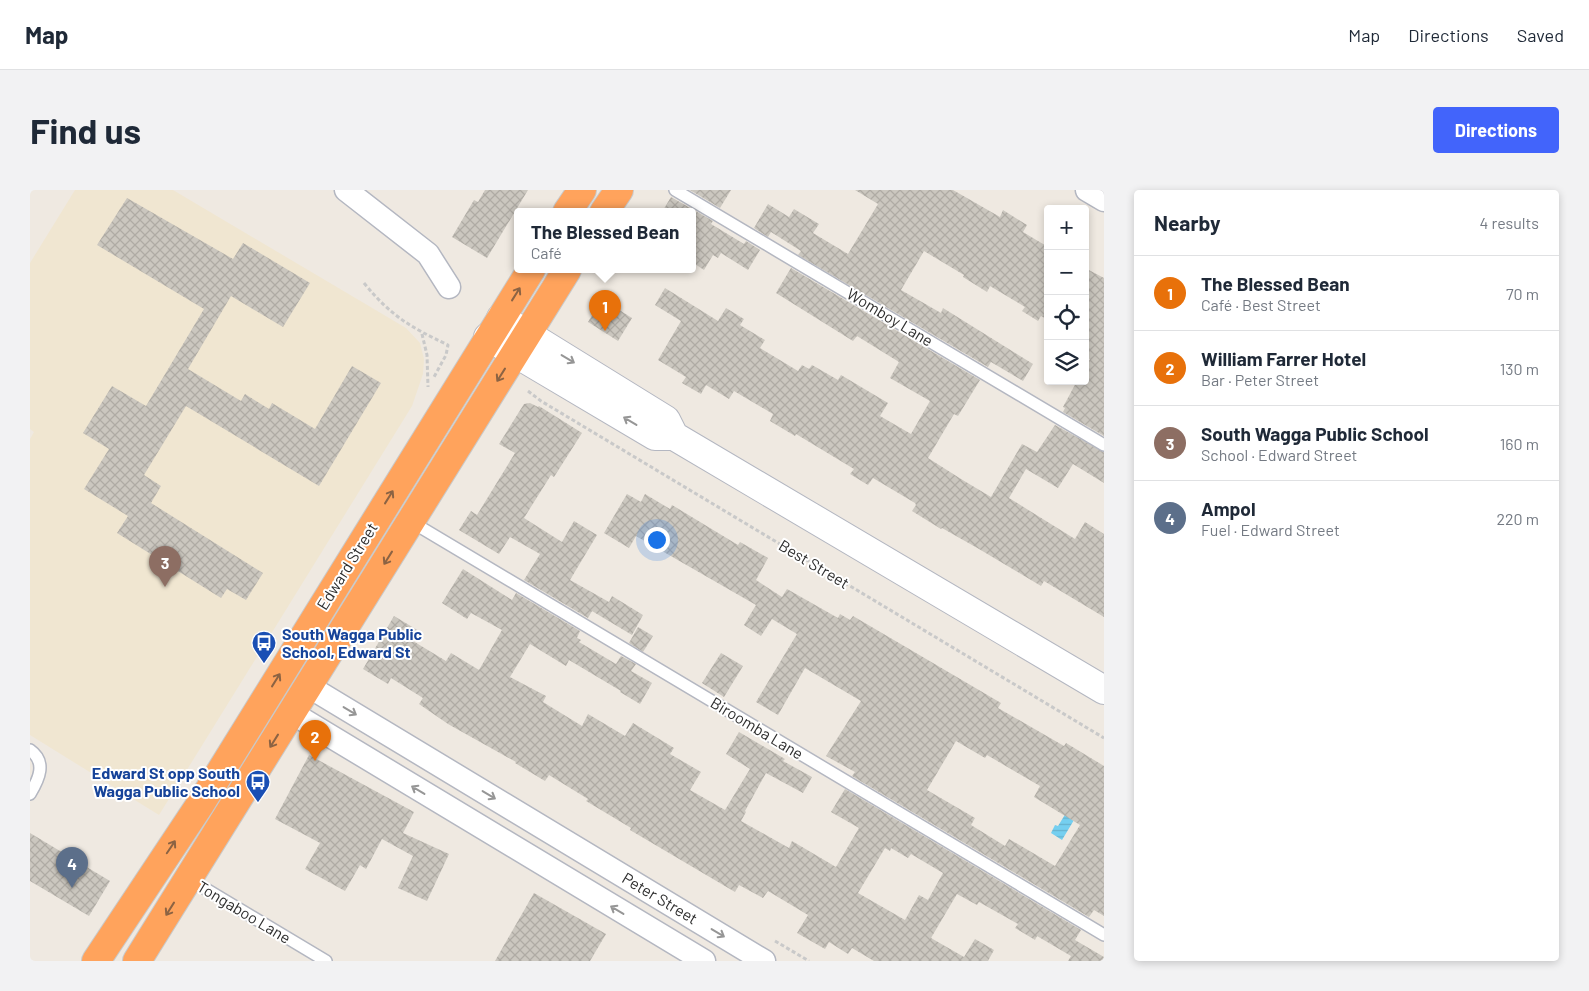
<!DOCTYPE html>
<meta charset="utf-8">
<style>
body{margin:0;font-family:Barlow,sans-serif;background:#f2f2f3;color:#1f2937}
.controls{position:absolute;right:15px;top:15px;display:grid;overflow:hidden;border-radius:5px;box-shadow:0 2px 8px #0003}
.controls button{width:45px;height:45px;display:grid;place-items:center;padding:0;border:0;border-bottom:1px solid #e0e1e3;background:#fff;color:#1f2937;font:25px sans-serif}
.you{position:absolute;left:626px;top:349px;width:18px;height:18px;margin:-12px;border:4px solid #fff;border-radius:50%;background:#1a73e8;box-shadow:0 0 0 8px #1a73e833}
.badge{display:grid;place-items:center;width:32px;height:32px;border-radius:50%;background:#4264fb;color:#fff;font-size:16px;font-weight:700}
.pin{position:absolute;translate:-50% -41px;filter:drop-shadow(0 1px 2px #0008)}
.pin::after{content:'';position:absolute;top:26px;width:18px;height:15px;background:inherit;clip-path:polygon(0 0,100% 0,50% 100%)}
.popup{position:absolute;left:484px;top:18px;width:182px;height:65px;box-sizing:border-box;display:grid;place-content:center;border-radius:5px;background:#fff;filter:drop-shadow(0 1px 4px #0005);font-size:16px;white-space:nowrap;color:#747a83}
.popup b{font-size:19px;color:#1f2937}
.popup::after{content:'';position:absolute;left:50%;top:100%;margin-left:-10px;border:10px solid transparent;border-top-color:#fff}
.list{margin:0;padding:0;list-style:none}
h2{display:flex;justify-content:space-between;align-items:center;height:65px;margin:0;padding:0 20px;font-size:21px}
h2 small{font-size:16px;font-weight:400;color:#747a83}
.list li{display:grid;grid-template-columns:32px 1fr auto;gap:15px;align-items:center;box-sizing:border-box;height:75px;padding:0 20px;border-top:1px solid #e0e1e3}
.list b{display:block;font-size:19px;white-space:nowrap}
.list p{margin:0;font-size:16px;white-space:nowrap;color:#747a83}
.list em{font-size:16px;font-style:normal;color:#747a83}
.icon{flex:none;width:28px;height:28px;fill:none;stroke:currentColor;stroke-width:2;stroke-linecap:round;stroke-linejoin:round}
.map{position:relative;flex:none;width:1074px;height:771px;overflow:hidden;border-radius:5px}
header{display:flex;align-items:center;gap:30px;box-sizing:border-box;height:70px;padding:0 25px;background:#fff;border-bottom:1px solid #e0e1e3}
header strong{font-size:24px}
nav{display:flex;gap:28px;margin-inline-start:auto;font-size:18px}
.intro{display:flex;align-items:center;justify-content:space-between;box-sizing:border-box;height:120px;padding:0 30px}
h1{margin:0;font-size:35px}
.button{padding:12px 22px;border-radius:5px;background:#4264fb;color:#fff;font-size:18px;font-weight:700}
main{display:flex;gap:30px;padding:0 30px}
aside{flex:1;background:#fff;border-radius:5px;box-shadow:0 2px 8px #0003}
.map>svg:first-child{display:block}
</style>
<header>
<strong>Map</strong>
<nav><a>Map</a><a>Directions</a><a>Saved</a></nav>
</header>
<div class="intro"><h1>Find us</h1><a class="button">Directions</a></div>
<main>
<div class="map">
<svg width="1074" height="771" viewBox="0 0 1074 771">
<defs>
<pattern id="water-rules" width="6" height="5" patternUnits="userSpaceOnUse" patternTransform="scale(1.25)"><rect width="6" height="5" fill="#75cff0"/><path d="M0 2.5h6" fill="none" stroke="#66b2ce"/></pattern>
<pattern id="building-cross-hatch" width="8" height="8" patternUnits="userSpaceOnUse" patternTransform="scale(1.25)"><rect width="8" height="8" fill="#cbc7bf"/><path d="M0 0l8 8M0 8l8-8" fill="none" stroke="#afaba4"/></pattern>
</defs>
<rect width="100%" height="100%" fill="#efe9e1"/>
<polygon fill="#f0e6d1" points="45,0 143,0 376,138 390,153 394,169 393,184 382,216 129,625 0,545 0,249 4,242 0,239 0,73"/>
<polygon fill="url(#water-rules)" points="1047,605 1056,610 1032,650 1021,643 1025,635 1028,636"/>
<g fill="url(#building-cross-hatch)" fill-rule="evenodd">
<polygon points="455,0 498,0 457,68 422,47 444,10 448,12"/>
<polygon points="660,0 701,0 690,18"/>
<polygon points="825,0 923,0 970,27 973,20 997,35 993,42 1018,57 1018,130 1011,126 1008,131 992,121 995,117 960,96 957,102 933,87 934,85 894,61 871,100 911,123 913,118 1003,174 993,191 961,172 958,177 768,65 771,61 741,42 738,47 724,38 738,14 759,27 764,19 789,34 783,43 818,64 848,14"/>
<polygon points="641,7 683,31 681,34 714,54 716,51 730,60 718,80 691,63 688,68 683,65 674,80 662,72 662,22 632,22"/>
<polygon points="97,8 203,69 213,53 280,93 253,137 201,106 158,179 211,211 215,204 239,219 242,213 285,239 322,176 351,193 289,296 156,216 114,285 131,296 121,313 233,383 216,410 197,399 191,408 87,343 98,326 54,299 79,259 53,243 82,196 116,216 174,119 67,55"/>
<polygon points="761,78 950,190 928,226 924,224 898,268 931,289 961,307 992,254 1007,262 1025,235 1074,262 1074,293 1043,274 1028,298 996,279 979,308 1045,349 1055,332 1074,344 1074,427 1014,391 1011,396 949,359 912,338 911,339 882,321 886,315 885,313 843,288 838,295 820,284 824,279 766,244 765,246 740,231 743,224 704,201 699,209 676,195 671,204 652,193 656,187 628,170 651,131 625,115 635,98 688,131 696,118 714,129 710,135 735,150 730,158 768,181 772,175 779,179 782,175 808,190 811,185 858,213 850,226 881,244 900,211 860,188 869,172 827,146 823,151 746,103"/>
<polygon points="1055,78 1074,88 1074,246 1033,222 1035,218 1033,217 1047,191 1055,191 1055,178 1060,169 1055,166"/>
<polygon points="572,109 602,128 588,151 558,132"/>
<polygon points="500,213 508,217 509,216 552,243 524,287 521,285 494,328 532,352 544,331 567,345 540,390 579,412 582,406 613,425 602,445 562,421 558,428 494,390 510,364 480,347 469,364 429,340 441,321 447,325 485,263 469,254 494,214"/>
<path d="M597,304L611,312L615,304L640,319L642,315L708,355L710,352L738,368L726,390L752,407L757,399L808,428L810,424L820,430L823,426L971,513L968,518L1034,556L1036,553L1074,576V726L1064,720L1059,727L822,586L825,582L796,566L831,511L775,478L748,525L726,512L767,444L742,429L731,446L714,435L726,415L606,346L599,358L574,343ZM926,551L955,568L957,565L1010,596L1004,607L1050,635L1025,676L979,649L975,656L941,635L945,628L897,600Z"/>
<path d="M433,379L482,410L486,403L550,441L547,448L551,450L549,452L586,474L591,466L606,474L601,481L622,493L610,514L590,502L591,501L539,470L536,476L500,454L480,487L516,506L513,512L552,536L558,524L595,546L603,533L644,558L640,564L671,582L660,600L695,620L720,579L696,564L709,542L755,569L753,571L782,587L773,603L736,583L715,621L716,622L711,631L759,658L762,651L806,677L829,638L801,622L815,599L1051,740L1045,750L1074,767V771H1038L1041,766L1007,746L1005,750L985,738L988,734L949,712L947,715L927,704L901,748L934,767L945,749L964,760L958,771H844L822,758L818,764L799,752L795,759L767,743L778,725L738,701L733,708L709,695L705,702L600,640L601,638L556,611L558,609L519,585L515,591L485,573L486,572L418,534L389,514L393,508L361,488L358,494L333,479L364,426L389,441L383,451L416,471L421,463L449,480L472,440L441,423L437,429L412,413ZM855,658L860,661L861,658L878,668L881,664L913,683L898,710L889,705L875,730L828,703Z"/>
<polygon points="608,437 623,446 613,462 599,453"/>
<polygon points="691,463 713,476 694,507 672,493"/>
<polygon points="279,565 384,622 373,643 419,664 397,711 368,698 383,666 352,649 336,679 330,675 315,701 275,679 290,653 245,629"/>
<polygon points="0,643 80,691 59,726 0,691"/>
<polygon points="504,703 576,744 560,771 465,771"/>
</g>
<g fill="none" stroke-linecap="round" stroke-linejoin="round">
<defs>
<g id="lane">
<polyline points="645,0 1074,255"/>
<polyline points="380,331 1074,745"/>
<path d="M0,560C17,572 9,589 0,604"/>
<polyline points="159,689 296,771"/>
</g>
<g id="street">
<polyline points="316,0 398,64 419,97"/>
<polyline points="1057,0 1074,10"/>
<polyline points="278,496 734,771"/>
<polyline points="262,523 674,771"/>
</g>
<g id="secondary">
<polyline points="471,128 636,230 644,246 1074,500"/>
<polyline points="458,147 625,246 644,246"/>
</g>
<g id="highway">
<polyline points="537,22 552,0"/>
<polyline points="574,22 589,0"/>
<polyline points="66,771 171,613 501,80"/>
<polyline points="107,771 537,80"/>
</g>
</defs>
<use href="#lane" stroke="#b4b7c1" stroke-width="14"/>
<use href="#street" stroke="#b4b7c1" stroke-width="25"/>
<use href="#secondary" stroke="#b4b7c1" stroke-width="30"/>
<use href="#highway" stroke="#c9c9c9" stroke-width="30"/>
<g stroke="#c9c9c9" stroke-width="3" stroke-dasharray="4 2.5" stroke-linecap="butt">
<path d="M334,93C361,126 380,137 418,155L416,165L404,187"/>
<polyline points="392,144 397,165 398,197"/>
<polyline points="498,201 511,211 1074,548"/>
<polyline points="745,751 779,771"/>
</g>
<use href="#lane" stroke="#fff" stroke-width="11"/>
<use href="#street" stroke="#fff" stroke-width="22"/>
<use href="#secondary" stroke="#fff" stroke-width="28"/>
<use href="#highway" stroke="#ffa35c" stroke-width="28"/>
</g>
<defs><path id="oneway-shaft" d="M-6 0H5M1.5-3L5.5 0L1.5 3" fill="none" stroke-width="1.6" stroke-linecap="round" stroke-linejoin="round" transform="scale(1.25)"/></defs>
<g stroke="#8c6343">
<use href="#oneway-shaft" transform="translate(486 104) rotate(-58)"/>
<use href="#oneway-shaft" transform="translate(471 185) rotate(122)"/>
<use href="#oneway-shaft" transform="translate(359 307) rotate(-58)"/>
<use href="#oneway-shaft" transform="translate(358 368) rotate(122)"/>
<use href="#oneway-shaft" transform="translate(246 490) rotate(-58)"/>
<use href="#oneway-shaft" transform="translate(244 551) rotate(122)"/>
<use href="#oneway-shaft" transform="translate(141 657) rotate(-56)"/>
<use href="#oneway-shaft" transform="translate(140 719) rotate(122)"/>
</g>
<g stroke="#969696">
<use href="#oneway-shaft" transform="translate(538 169) rotate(31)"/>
<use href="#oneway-shaft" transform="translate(600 231) rotate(-149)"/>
<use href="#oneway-shaft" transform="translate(320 521) rotate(31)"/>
<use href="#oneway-shaft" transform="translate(388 600) rotate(-149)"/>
<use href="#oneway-shaft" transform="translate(459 605) rotate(31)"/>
<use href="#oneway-shaft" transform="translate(587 720) rotate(-149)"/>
<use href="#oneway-shaft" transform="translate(688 743) rotate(31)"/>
</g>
<defs>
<symbol id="bus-pin" viewBox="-11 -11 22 30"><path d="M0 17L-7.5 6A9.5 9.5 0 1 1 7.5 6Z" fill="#1a4fb4" stroke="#fff"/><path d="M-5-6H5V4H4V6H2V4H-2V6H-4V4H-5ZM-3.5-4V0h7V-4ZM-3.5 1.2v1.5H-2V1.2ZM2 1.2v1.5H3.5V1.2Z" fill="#fff"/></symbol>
</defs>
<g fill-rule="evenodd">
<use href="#bus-pin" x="220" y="439" width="28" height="38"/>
<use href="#bus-pin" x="214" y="578" width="28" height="38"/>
</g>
<g text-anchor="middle" stroke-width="4" stroke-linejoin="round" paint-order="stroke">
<g font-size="16" fill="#2e2e2e" stroke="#fff">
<text transform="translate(860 127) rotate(31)" y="6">Womboy Lane</text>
<text transform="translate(784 374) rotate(31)" y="6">Best Street</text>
<text transform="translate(317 376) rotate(-58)" y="6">Edward Street</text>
<text transform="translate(727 538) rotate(31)" y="6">Biroomba Lane</text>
<text transform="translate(630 708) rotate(31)" y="6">Peter Street</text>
<text transform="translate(214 722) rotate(31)" y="6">Tongaboo Lane</text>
</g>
<g font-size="16" font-weight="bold" fill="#164399" stroke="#fff" text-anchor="start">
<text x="252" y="450">South Wagga Public<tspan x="252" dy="18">School, Edward St</tspan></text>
<text x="210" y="589" text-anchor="end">Edward St opp South<tspan x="210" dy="18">Wagga Public School</tspan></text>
</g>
</g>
</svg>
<div class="controls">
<button>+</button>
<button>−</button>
<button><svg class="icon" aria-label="locate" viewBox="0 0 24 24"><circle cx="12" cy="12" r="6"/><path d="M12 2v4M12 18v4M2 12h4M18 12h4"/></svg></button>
<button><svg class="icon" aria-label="layers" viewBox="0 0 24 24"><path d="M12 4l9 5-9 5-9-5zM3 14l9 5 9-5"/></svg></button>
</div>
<div class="you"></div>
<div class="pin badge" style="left:575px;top:141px;background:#e8710a">1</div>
<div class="popup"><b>The Blessed Bean</b>Café</div>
<div class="pin badge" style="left:285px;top:571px;background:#e8710a">2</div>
<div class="pin badge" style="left:135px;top:397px;background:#8d6e63">3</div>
<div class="pin badge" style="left:42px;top:698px;background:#5c6f8a">4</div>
</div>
<aside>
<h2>Nearby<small>4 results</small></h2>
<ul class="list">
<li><span class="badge" style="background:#e8710a">1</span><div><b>The Blessed Bean</b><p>Café · Best Street</p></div><em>70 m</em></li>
<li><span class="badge" style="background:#e8710a">2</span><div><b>William Farrer Hotel</b><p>Bar · Peter Street</p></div><em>130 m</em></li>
<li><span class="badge" style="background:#8d6e63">3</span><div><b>South Wagga Public School</b><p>School · Edward Street</p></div><em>160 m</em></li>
<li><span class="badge" style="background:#5c6f8a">4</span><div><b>Ampol</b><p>Fuel · Edward Street</p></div><em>220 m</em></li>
</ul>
</aside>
</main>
